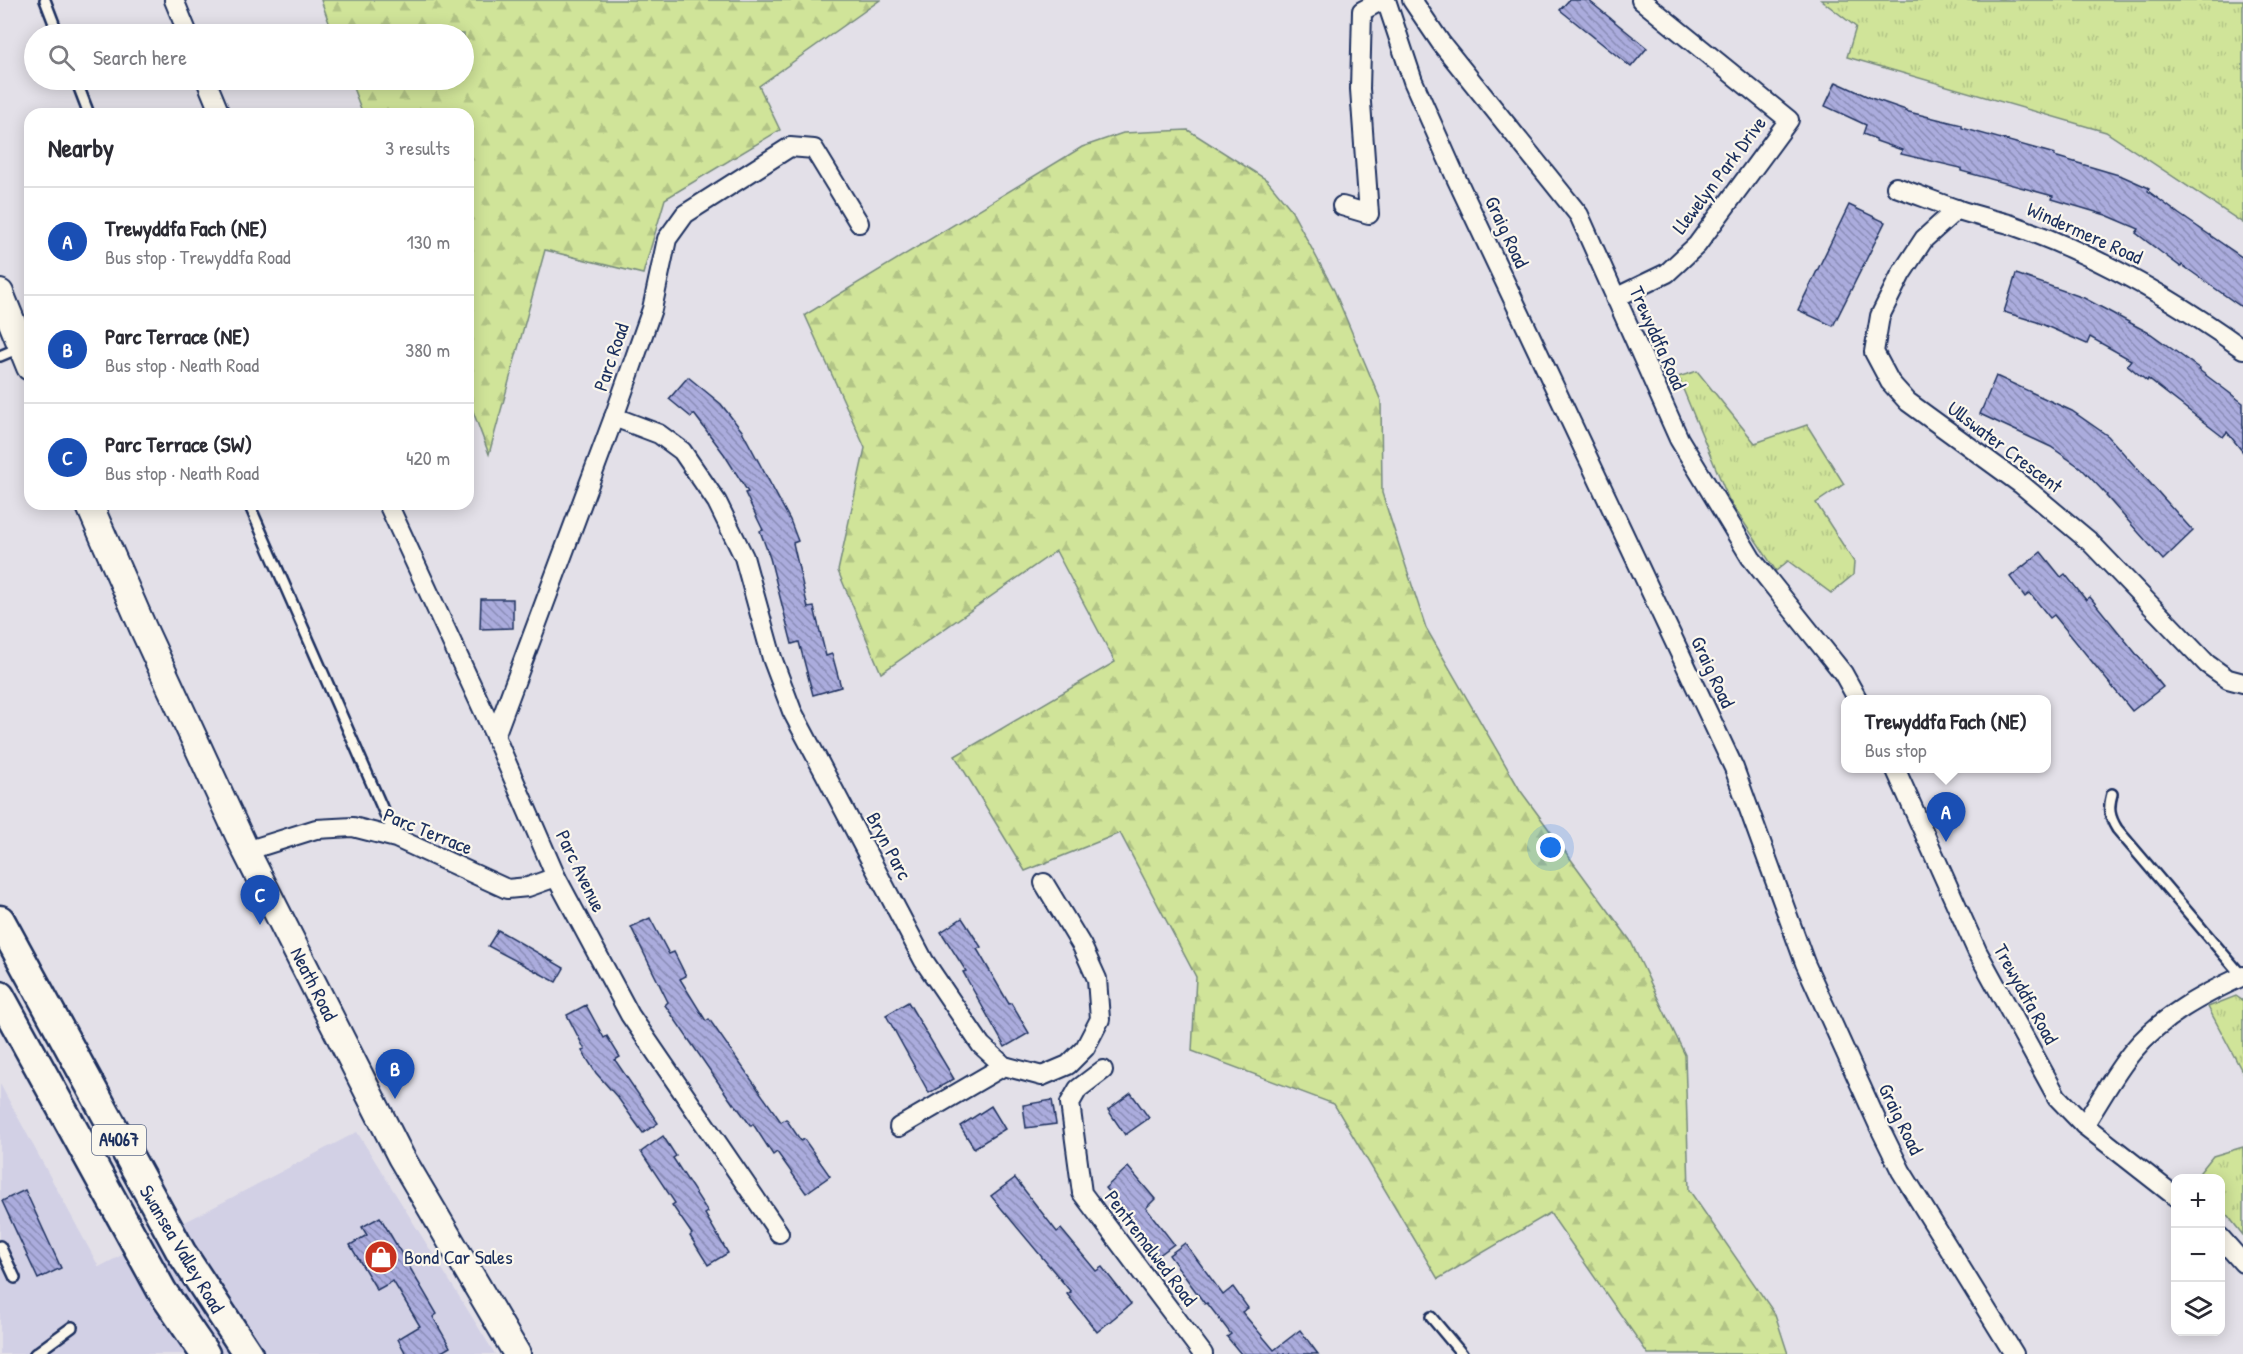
<!DOCTYPE html>
<meta charset="utf-8">
<style>
body{margin:0;font-family:"Patrick Hand",sans-serif;background:#f2f2f3;color:#2b2b33}
.controls{position:absolute;right:18px;bottom:18px;display:grid;overflow:hidden;border-radius:12px;box-shadow:0 3px 15px #0003}
.controls button{width:54px;height:54px;display:grid;place-items:center;padding:0;border:0;border-bottom:2px solid #e1e1e2;background:#fff;color:#2b2b33;font:30px sans-serif}
.you{position:absolute;left:1551px;top:848px;width:21px;height:21px;margin:-15px;border:4px solid #fff;border-radius:50%;background:#1a73e8;box-shadow:0 0 0 9px #1a73e833}
.badge{display:grid;place-items:center;width:39px;height:39px;border-radius:50%;background:#d93025;color:#fff;font-size:20px;font-weight:700}
.pin{position:absolute;translate:-50% -50px;filter:drop-shadow(0 2px 3px #0008)}
.pin::after{content:'';position:absolute;top:32px;width:21px;height:18px;background:inherit;clip-path:polygon(0 0,100% 0,50% 100%)}
.popup{position:absolute;left:1841px;top:695px;width:210px;height:78px;box-sizing:border-box;display:grid;place-content:center;border-radius:12px;background:#fff;filter:drop-shadow(0 2px 4px #0005);font-size:20px;white-space:nowrap;color:#7c7c81}
.popup b{font-size:22px;color:#2b2b33}
.popup::after{content:'';position:absolute;left:50%;top:100%;margin-left:-12px;border:12px solid transparent;border-top-color:#fff}
.list{margin:0;padding:0;list-style:none}
h2{display:flex;justify-content:space-between;align-items:center;height:78px;margin:0;padding:0 24px;font-size:26px}
h2 small{font-size:20px;font-weight:400;color:#7c7c81}
.list li{display:grid;grid-template-columns:39px 1fr auto;gap:18px;align-items:center;box-sizing:border-box;height:108px;padding:0 24px;border-top:2px solid #e1e1e2}
.list b{display:block;font-size:22px;white-space:nowrap}
.list p{margin:0;font-size:20px;white-space:nowrap;color:#7c7c81}
.list em{font-size:20px;font-style:normal;color:#7c7c81}
.icon{flex:none;width:33px;height:33px;fill:none;stroke:currentColor;stroke-width:2;stroke-linecap:round;stroke-linejoin:round}
.map{position:relative;flex:none;width:2243px;height:1354px;overflow:hidden}
.search{position:absolute;background:#fff;box-shadow:0 3px 15px #0003;left:24px;top:24px;width:450px;height:66px;display:flex;align-items:center;gap:15px;box-sizing:border-box;padding:0 21px;border-radius:33px;color:#7c7c81;font-size:22px}
.panel{position:absolute;background:#fff;box-shadow:0 3px 15px #0003;left:24px;top:108px;width:450px;height:402px;border-radius:18px}
.map>svg:first-child{display:block}
</style>
<div class="map">
<svg width="2243" height="1354" viewBox="0 0 2243 1354">
<defs>
<pattern id="grass-tufts" width="24" height="20" patternUnits="userSpaceOnUse" patternTransform="scale(1.5)"><rect width="24" height="20" fill="#d0e499"/><path d="M3 7l-1-3M5 7V3M7 7l1-3M15 17l-1-3M17 17v-4M19 17l1-3" fill="none" stroke="#b2c486"/></pattern>
<pattern id="forest-firs" width="22" height="20" patternUnits="userSpaceOnUse" patternTransform="scale(1.5)"><rect width="22" height="20" fill="#d0e499"/><path d="M5 1l3.5 6h-7zM16 11l3.5 6h-7z" fill="#b2c486"/></pattern>
<pattern id="building-back-hatch" width="6" height="6" patternUnits="userSpaceOnUse" patternTransform="scale(1.5)"><rect width="6" height="6" fill="#abacdd"/><path d="M-1 5l2 2M0 0l6 6M5-1l2 2" fill="none" stroke="#8a8cb6"/></pattern>
</defs>
<rect width="100%" height="100%" fill="#e3e0e8"/>
<filter id="ink" filterUnits="userSpaceOnUse"><feTurbulence type="fractalNoise" baseFrequency=".0167" numOctaves="2"/><feDisplacementMap in="SourceGraphic" scale="12" xChannelSelector="R" yChannelSelector="G"/><feConvolveMatrix kernelMatrix="1 2 1 2 8 2 1 2 1" color-interpolation-filters="sRGB"/></filter>
<g filter="url(#ink)">
<polygon fill="#d2d0e5" points="0,1084 99,1267 357,1132 495,1354 0,1354"/>
<g fill="url(#grass-tufts)" stroke="#768a7c" stroke-width="1.5">
<polygon points="1821,0 2243,0 2243,223 2106,132 1847,57 1856,27"/>
<polygon points="1697,371 1755,443 1807,425 1844,484 1816,503 1854,562 1853,575 1831,593 1788,561 1776,571 1729,500 1678,377"/>
<polygon points="2236,996 2243,1001 2243,1073 2208,1007"/>
<polygon points="2243,1147 2243,1235 2221,1207 2220,1178 2196,1177 2213,1156"/>
</g>
<g fill="url(#forest-firs)" stroke="#768a7c" stroke-width="1.5">
<polygon points="321,0 880,0 759,86 780,130 665,199 643,274 545,250 489,454 468,398 468,114 363,114 350,80 464,80 464,34 333,34"/>
<polygon points="1188,130 1267,180 1290,208 1334,290 1381,401 1382,493 1426,628 1520,790 1630,940 1685,1055 1689,1190 1775,1314 1788,1354 1648,1354 1550,1213 1438,1279 1334,1104 1192,1051 1196,977 1120,833 1025,871 955,756 1115,662 1056,551 881,673 838,571 865,448 805,315 1082,147 1123,133"/>
</g>
<g fill="url(#building-back-hatch)" stroke="#1b2f5e" stroke-width="1.5">
<polygon points="1569,0 1588,0 1647,48 1631,67 1560,10"/>
<polygon points="1836,82 1871,98 1906,110 1905,111 1962,125 1962,128 2055,154 2054,156 2122,176 2149,188 2148,191 2179,214 2243,258 2243,308 2182,265 2181,267 2162,253 2136,233 2139,229 2106,215 2052,199 2053,196 1961,171 1961,168 1901,154 1902,150 1876,141 1876,139 1863,134 1866,125 1825,106"/>
<polygon points="1849,205 1885,222 1833,326 1798,310"/>
<polygon points="2016,274 2084,298 2151,334 2200,369 2199,370 2243,403 2243,452 2227,432 2223,437 2148,379 2147,381 2127,365 2131,360 2090,337 2087,344 2037,322 2004,312"/>
<polygon points="1996,376 2072,411 2108,436 2193,531 2163,560 2106,496 2107,495 2081,468 2051,447 1980,414"/>
<polygon points="688,377 721,404 742,431 790,520 798,541 793,543 808,608 814,607 826,656 832,654 841,687 813,695 799,642 792,644 770,558 760,531 763,530 745,493 748,492 724,454 694,414 691,417 669,399"/>
<polygon points="2041,552 2061,577 2065,574 2086,600 2090,597 2163,687 2132,711 2054,615 2050,618 2030,593 2025,597 2010,577"/>
<polygon points="481,599 513,599 513,628 480,629"/>
<polygon points="650,918 669,954 674,952 686,976 680,979 706,1021 709,1019 781,1122 786,1119 801,1141 804,1139 830,1176 806,1193 777,1152 773,1155 753,1124 751,1126 734,1103 733,1104 665,1005 668,1002 631,927"/>
<polygon points="962,918 981,947 977,949 1009,1004 1011,1003 1029,1033 1005,1047 963,972 966,971 941,932"/>
<polygon points="498,930 564,968 556,982 488,946"/>
<polygon points="908,1002 954,1079 929,1093 886,1015"/>
<polygon points="586,1005 604,1038 607,1036 620,1057 615,1060 658,1123 643,1133 618,1098 596,1073 582,1051 585,1050 567,1015"/>
<polygon points="1131,1093 1149,1118 1125,1135 1108,1110"/>
<polygon points="1052,1100 1056,1124 1026,1128 1023,1105"/>
<polygon points="991,1106 1005,1129 974,1148 960,1126"/>
<polygon points="663,1136 676,1156 673,1158 708,1212 705,1214 728,1253 708,1265 690,1236 692,1234 672,1205 675,1203 641,1152"/>
<polygon points="1128,1167 1155,1199 1146,1208 1174,1244 1158,1256 1137,1229 1138,1227 1105,1188"/>
<polygon points="1015,1178 1057,1232 1061,1229 1096,1271 1102,1267 1131,1304 1097,1332 1067,1294 1071,1292 991,1196"/>
<polygon points="25,1190 61,1268 38,1279 2,1201"/>
<polygon points="380,1217 437,1314 433,1317 450,1347 438,1354 406,1354 398,1339 420,1326 393,1281 377,1290 350,1245 367,1235 362,1227"/>
<polygon points="1185,1243 1223,1295 1233,1287 1248,1308 1242,1312 1274,1350 1300,1330 1318,1354 1241,1354 1227,1337 1231,1334 1207,1303 1205,1304 1169,1255"/>
</g>
<g fill="none" stroke-linecap="round" stroke-linejoin="round">
<defs>
<g id="lane">
<polyline points="45,0 58,34"/>
<polyline points="76,80 89,114"/>
<polyline points="0,356 19,348"/>
<polyline points="249,504 395,837"/>
<path d="M2112,794C2108,808 2109,816 2117,829L2242,976"/>
<polyline points="0,1246 15,1278"/>
<polyline points="1431,1317 1462,1354"/>
<polyline points="35,1354 72,1327"/>
</g>
<g id="street">
<polyline points="174,0 188,34"/>
<polyline points="1386,0 1413,81 1457,180 1734,768 1805,963 1879,1126 1901,1171 2014,1354"/>
<polyline points="1412,0 1441,43 1579,215 1679,439 1751,558 1843,673 1858,700"/>
<polyline points="206,80 220,114"/>
<path d="M1896,187C1916,194 1936,202 1956,209C1973,215 1991,219 2009,224C2093,253 2171,297 2243,349"/>
<polyline points="1342,206 1369,214 1360,89 1362,11 1382,0"/>
<polyline points="1957,209 1924,239 1901,274 1880,316 1874,352 1890,382 1908,402 2022,485 2089,541 2207,664 2228,679 2243,683"/>
<polyline points="1615,298 1667,273 1697,245 1789,120 1641,0"/>
<polyline points="614,417 659,434 682,451 717,502 744,557 772,658 792,711 924,961 981,1045 1004,1066 1042,1076 1068,1065 1085,1048 1100,1019 1097,979 1082,946 1044,883"/>
<polyline points="388,504 495,736 556,877 630,1015 779,1233"/>
<polyline points="495,736 614,417 652,309 667,239 685,214 790,147 814,149 859,223"/>
<polyline points="1895,768 1977,951 2057,1097 2084,1125 2176,1197"/>
<polyline points="246,851 316,829 353,827 396,838 507,889 528,887 556,877"/>
<polyline points="1103,1070 1078,1089 1070,1103 1082,1193 1203,1354"/>
<path d="M2084,1125C2100,1101 2114,1074 2133,1051C2162,1016 2202,995 2243,976"/>
<polyline points="899,1127 1004,1066"/>
<polyline points="2220,1237 2243,1263"/>
</g>
<g id="secondary">
<polyline points="0,293 30,367"/>
<polyline points="89,504 143,628 246,851 401,1157 517,1354"/>
</g>
<g id="primary">
<polyline points="0,920 181,1252 248,1354"/>
<polyline points="0,996 162,1291 205,1354"/>
</g>
</defs>
<use href="#lane" stroke="#1b2f5e" stroke-width="14"/>
<use href="#street" stroke="#1b2f5e" stroke-width="22"/>
<use href="#secondary" stroke="#1b2f5e" stroke-width="30"/>
<use href="#primary" stroke="#1b2f5e" stroke-width="33"/>
<use href="#lane" stroke="#fbf7ec" stroke-width="9"/>
<use href="#street" stroke="#fbf7ec" stroke-width="18"/>
<use href="#secondary" stroke="#fbf7ec" stroke-width="26"/>
<use href="#primary" stroke="#fbf7ec" stroke-width="28"/>
</g>
</g>
<defs>
<symbol id="shop-disc" viewBox="-11 -11 22 22"><circle r="9.5" fill="#c8321e" stroke="#fbf7ec"/><path d="M-5-2.5h2.3a2.7 3.5 0 0 1 5.4 0H5L5.5 6h-11ZM-1.5-2.5h3a1.5 2.3 0 0 0-3 0Z" fill="#fff"/></symbol>
</defs>
<g fill-rule="evenodd">
<use href="#shop-disc" x="362" y="1238" width="38" height="38"/>
</g>
<g text-anchor="middle" stroke-width="4.5" stroke-linejoin="round" paint-order="stroke">
<rect fill="#fbf7ec" stroke="#5e6b89" stroke-width="1.5" x="92" y="1125" width="54" height="30" rx="4.5"/>
<g font-size="18" font-weight="bold" fill="#1b2f5e">
<text x="119" y="1146">A4067</text>
</g>
<g font-size="20" fill="#1b2f5e" stroke="#fbf7ec">
<text transform="translate(1719 175) rotate(-53)" y="7">Llewelyn Park Drive</text>
<text transform="translate(1507 232) rotate(65)" y="7">Graig Road</text>
<text transform="translate(2085 233) rotate(24)" y="7">Windermere Road</text>
<text transform="translate(1658 338) rotate(66)" y="7">Trewyddfa Road</text>
<text transform="translate(611 357) rotate(-71)" y="7">Parc Road</text>
<text transform="translate(2005 447) rotate(37)" y="7">Ullswater Crescent</text>
<text transform="translate(1713 672) rotate(65)" y="7">Graig Road</text>
<text transform="translate(428 831) rotate(22)" y="7">Parc Terrace</text>
<text transform="translate(889 846) rotate(62)" y="7">Bryn Parc</text>
<text transform="translate(581 871) rotate(64)" y="7">Parc Avenue</text>
<text transform="translate(314 984) rotate(63)" y="7">Neath Road</text>
<text transform="translate(2026 994) rotate(61)" y="7">Trewyddfa Road</text>
<text transform="translate(1901 1119) rotate(64)" y="7">Graig Road</text>
<text transform="translate(1151 1248) rotate(53)" y="7">Pentremalwed Road</text>
<text transform="translate(182 1249) rotate(59)" y="7">Swansea Valley Road</text>
</g>
<g font-size="20" fill="#1b2f5e" stroke="#fbf7ec" text-anchor="start">
<text x="404" y="1264">Bond Car Sales</text>
</g>
</g>
</svg>
<div class="controls">
<button>+</button>
<button>−</button>
<button><svg class="icon" aria-label="layers" viewBox="0 0 24 24"><path d="M12 4l9 5-9 5-9-5zM3 14l9 5 9-5"/></svg></button>
</div>
<div class="you"></div>
<div class="pin badge" style="left:1946px;top:842px;background:#1a4fb4">A</div>
<div class="popup"><b>Trewyddfa Fach (NE)</b>Bus stop</div>
<div class="pin badge" style="left:395px;top:1099px;background:#1a4fb4">B</div>
<div class="pin badge" style="left:260px;top:925px;background:#1a4fb4">C</div>
<div class="search"><svg class="icon" aria-label="search" viewBox="0 0 24 24"><circle cx="10" cy="10" r="6"/><path d="M15 15l6 6"/></svg>Search here</div>
<section class="panel">
<h2>Nearby<small>3 results</small></h2>
<ul class="list">
<li><span class="badge" style="background:#1a4fb4">A</span><div><b>Trewyddfa Fach (NE)</b><p>Bus stop · Trewyddfa Road</p></div><em>130 m</em></li>
<li><span class="badge" style="background:#1a4fb4">B</span><div><b>Parc Terrace (NE)</b><p>Bus stop · Neath Road</p></div><em>380 m</em></li>
<li><span class="badge" style="background:#1a4fb4">C</span><div><b>Parc Terrace (SW)</b><p>Bus stop · Neath Road</p></div><em>420 m</em></li>
</ul>
</section>
</div>
